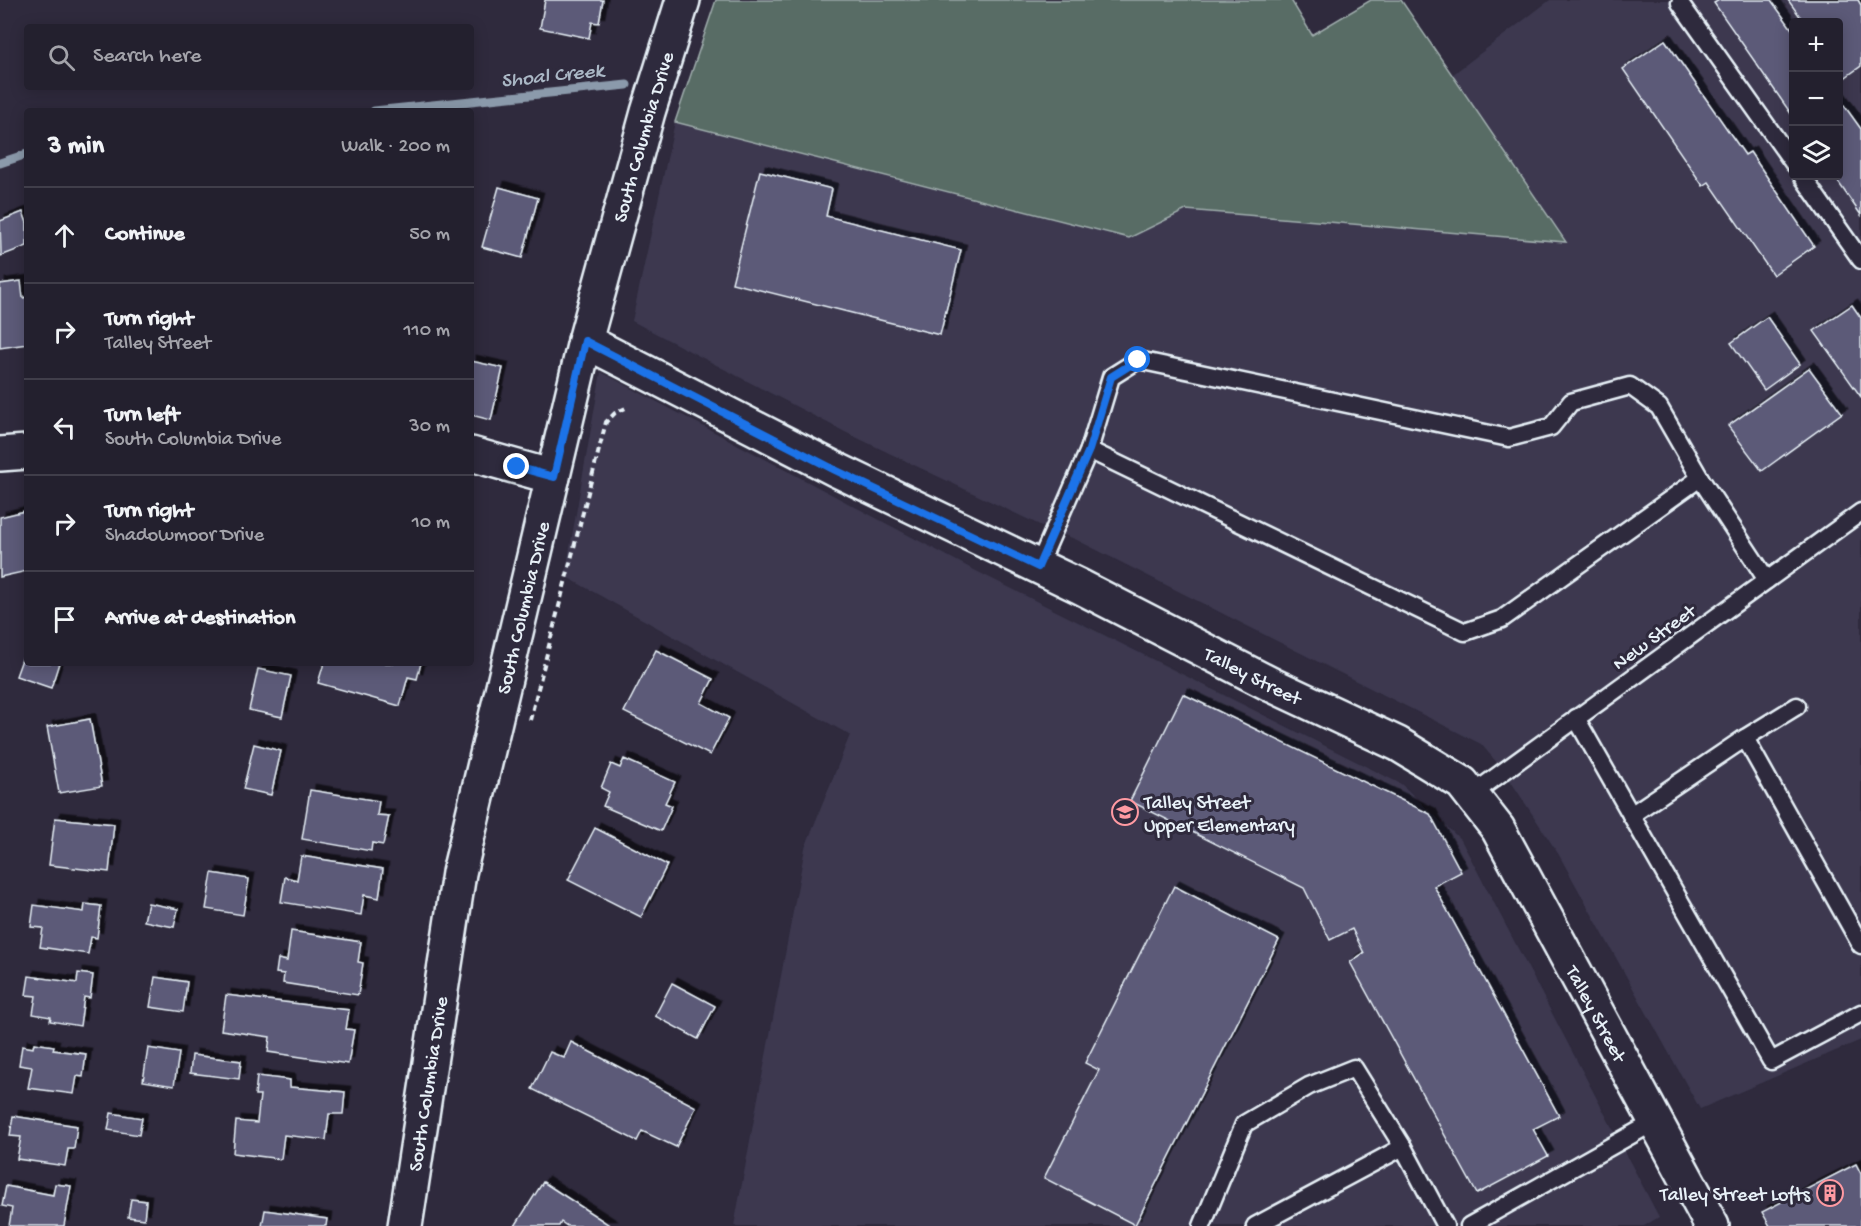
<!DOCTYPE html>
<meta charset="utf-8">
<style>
body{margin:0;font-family:"Gochi Hand",sans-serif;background:#2f2d3a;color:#f1f3f6}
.controls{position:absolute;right:18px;top:18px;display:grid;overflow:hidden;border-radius:6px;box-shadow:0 3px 15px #0003}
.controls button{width:54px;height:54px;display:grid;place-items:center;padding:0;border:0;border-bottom:2px solid #403e4a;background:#23202e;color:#f1f3f6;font:30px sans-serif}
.stop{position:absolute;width:18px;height:18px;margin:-14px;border:4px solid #1a73e8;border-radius:50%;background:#fff}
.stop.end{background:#1a73e8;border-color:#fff;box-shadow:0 2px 6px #0008}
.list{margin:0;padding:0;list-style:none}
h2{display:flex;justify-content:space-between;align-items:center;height:78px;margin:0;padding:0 24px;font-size:26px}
h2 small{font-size:20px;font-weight:400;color:#a3a3aa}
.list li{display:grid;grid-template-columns:39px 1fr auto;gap:18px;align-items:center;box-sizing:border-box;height:96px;padding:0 24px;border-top:2px solid #403e4a}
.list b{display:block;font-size:22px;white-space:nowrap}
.list p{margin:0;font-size:20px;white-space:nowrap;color:#a3a3aa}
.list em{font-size:20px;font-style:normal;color:#a3a3aa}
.icon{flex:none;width:33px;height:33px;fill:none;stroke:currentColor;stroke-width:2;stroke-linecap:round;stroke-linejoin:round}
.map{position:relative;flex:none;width:1861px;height:1226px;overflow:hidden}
.search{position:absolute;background:#23202e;box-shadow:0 3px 15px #0003;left:24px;top:24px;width:450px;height:66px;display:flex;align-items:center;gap:15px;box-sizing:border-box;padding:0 21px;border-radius:6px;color:#a3a3aa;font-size:22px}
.panel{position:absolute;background:#23202e;box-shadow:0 3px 15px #0003;left:24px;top:108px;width:450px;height:558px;border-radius:6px}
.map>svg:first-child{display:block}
</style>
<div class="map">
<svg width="1861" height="1226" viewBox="0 0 1861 1226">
<defs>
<filter id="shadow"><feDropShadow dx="5.5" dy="-5.5" stdDeviation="0" flood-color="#0009"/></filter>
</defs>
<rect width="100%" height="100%" fill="#2f2a3d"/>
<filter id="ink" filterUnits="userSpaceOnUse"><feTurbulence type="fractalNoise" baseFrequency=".0167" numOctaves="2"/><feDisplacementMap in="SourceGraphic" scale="12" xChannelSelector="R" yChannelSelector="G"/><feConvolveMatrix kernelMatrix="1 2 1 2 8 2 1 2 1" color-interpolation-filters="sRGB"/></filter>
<g filter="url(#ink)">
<g fill="#3c384f" fill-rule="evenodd">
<path d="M1550,0H1861V1040L1700,1109L1559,855L1504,771L1481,744L1075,539L1046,528L845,432L632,321L675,122L1129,238L1186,210L1565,242L1452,75ZM1794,22H1838V176H1794Z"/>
<polygon points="601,372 972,569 1401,784 1461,840 1659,1217 1644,1226 734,1226 805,848 850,735 565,576"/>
</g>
<polygon fill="#596c65" stroke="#a0aeae" stroke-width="1.5" points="716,0 1291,0 1312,35 1371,0 1401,0 1566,242 1186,210 1129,238 675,122"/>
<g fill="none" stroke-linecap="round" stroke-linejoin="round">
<g stroke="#8b9aab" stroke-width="9">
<polyline points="374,111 627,85"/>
<polyline points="0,163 27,154"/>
</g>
</g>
<g fill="#5c5a78" stroke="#e8f1f8" stroke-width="1.5" filter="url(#shadow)">
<polygon points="545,0 603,0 599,23 592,22 589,38 540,28"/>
<polygon points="1719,0 1771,0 1794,32 1794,118 1714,3"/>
<polygon points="1788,0 1858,0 1861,5 1861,66 1843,79 1838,73 1838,22 1804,22"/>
<polygon points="1665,40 1745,155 1750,152 1814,246 1773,275 1709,182 1703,186 1623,69"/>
<polygon points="1838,97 1861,129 1861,215 1834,176 1838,176"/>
<polygon points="760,171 832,189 826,216 961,250 940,335 732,283"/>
<polygon points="499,187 538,198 522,258 482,247"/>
<polygon points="23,212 27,223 27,246 1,256 0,221"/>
<polygon points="21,281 23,298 27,297 27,344 0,348 0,284"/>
<polygon points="1852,305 1861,318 1861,397 1814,331"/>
<polygon points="1767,317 1800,364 1764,390 1731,343"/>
<polygon points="471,361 503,368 491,420 471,415"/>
<polygon points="1809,368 1842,413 1762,471 1728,426"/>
<polygon points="25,511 27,520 27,571 0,577 0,517"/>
<polygon points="656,650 713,679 701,703 729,718 710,755 624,712"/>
<polygon points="25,651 27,652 27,663 59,663 51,688 16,676"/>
<polygon points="324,663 421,663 417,679 408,677 400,706 318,683"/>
<polygon points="258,669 291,676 282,717 249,710"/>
<polygon points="1183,694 1430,814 1461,872 1434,886 1559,1116 1533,1129 1548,1156 1477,1194 1350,962 1364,953 1352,929 1330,940 1304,888 1130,801"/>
<polygon points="90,719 102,786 59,793 47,727"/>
<polygon points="254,744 281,751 271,795 243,789"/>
<polygon points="624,759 675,782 665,803 672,806 661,831 603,806 609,792 601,788 611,764 620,768"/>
<polygon points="310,790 379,801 377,815 389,816 383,845 372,843 371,851 302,839"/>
<polygon points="55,818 114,824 109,872 49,865"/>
<polygon points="595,828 667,865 641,917 568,880"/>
<polygon points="301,856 383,869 379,898 364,895 361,915 281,902 285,877 297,880"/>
<polygon points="212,873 249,879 243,915 206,909"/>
<polygon points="1174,886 1279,940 1135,1225 1044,1178 1099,1070 1085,1063"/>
<polygon points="148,903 178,909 174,927 144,921"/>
<polygon points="85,904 101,906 97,938 91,937 88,954 40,947 43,928 31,927 34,905 84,912"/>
<polygon points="291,931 361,942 358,962 363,963 358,995 283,983 284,974 276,973 278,959 287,961"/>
<polygon points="78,973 93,975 90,998 84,997 80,1026 50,1021 51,1017 33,1014 36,996 26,995 29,976 77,983"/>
<polygon points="155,977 187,982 183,1012 150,1007"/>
<polygon points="672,983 715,1006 698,1039 655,1016"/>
<polygon points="226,995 349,1010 346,1029 354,1030 348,1064 268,1052 270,1037 221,1030"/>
<polygon points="571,1042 696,1107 676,1147 642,1131 637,1141 532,1089 550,1052 564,1058"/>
<polygon points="34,1043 54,1046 53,1050 86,1054 83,1077 77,1076 74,1094 28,1088 32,1067 19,1065 22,1046 33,1048"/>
<polygon points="148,1048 179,1053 174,1086 143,1081"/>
<polygon points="192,1055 241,1061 239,1079 190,1073"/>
<polygon points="257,1076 290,1080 290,1087 345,1092 343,1114 329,1114 326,1140 284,1135 281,1159 233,1153 236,1121 257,1123 260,1095 255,1095"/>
<polygon points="111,1113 142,1118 139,1135 108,1130"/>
<polygon points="13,1116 77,1126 74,1149 68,1149 65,1166 17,1159 21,1137 10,1136"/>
<polygon points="1856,1164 1861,1174 1861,1226 1770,1226 1762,1212"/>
<polygon points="543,1182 611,1226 567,1226 561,1222 559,1226 515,1226"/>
<polygon points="55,1184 71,1186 64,1226 9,1226 12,1208 2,1206 6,1186 53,1195"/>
<polygon points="131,1199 146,1201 144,1219 128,1217"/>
<polygon points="265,1210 327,1219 326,1226 262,1226"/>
</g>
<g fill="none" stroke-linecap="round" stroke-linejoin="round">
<defs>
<g id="service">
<polyline points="1680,3 1794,164"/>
<polyline points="1802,176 1861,260"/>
<polyline points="1089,450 1465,632 1502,619 1700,478"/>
<polyline points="1038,567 1089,450 1111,377 1138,360 1509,438 1551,427 1571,402 1630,386 1659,407 1700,478 1767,580"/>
<polyline points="1576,718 1771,1061 1861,1013"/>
<polyline points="1745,738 1797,706"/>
<polyline points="1471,795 1861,512"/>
<polyline points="1631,815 1745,738 1861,945"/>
<polyline points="1202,1226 1244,1124 1309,1086 1354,1068 1403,1147 1445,1226"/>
<polyline points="1255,1226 1403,1147"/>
<polyline points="1469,1226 1656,1121"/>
</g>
<g id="minor">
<path id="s1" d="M585,341L835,469L1079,586L1272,685L1398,744L1462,783L1498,829L1712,1226"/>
<polyline points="0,454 27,452"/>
<polyline points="471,454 553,477"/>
</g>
<g id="secondary">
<path id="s2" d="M405,1226L459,873L585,341L648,112L683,0"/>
</g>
</defs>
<use href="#service" stroke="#e8f1f8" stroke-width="21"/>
<use href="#minor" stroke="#e8f1f8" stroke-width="38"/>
<use href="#secondary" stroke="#e8f1f8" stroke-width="38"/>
<polyline stroke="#e8f1f8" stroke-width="4" stroke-dasharray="6 4.5" stroke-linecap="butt" points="530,720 606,422 615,413 628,407"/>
<use href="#service" stroke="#2f2a3d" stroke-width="16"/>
<use href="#minor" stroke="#2f2a3d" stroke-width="33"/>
<use href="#secondary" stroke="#2f2a3d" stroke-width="33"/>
</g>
</g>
<g fill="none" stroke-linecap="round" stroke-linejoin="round" filter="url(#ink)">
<polyline stroke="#1a73e8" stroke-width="8" points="517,467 554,477 585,341 835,470 1038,567 1089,450 1111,377 1138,360"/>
</g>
<defs>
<symbol id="school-ring" viewBox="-11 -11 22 22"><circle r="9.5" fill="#2f2a3d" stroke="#ff9aa2" stroke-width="1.5"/><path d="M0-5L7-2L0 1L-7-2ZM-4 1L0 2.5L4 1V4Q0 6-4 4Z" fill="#ff9aa2"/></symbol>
<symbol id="building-ring" viewBox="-11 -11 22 22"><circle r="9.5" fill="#2f2a3d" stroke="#ff9aa2" stroke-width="1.5"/><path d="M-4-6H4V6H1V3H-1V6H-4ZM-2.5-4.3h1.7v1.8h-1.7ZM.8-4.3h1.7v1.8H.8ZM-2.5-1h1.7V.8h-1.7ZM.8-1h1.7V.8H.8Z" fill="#ff9aa2"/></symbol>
</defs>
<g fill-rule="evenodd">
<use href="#school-ring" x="1110" y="797" width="30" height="30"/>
<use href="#building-ring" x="1815" y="1178" width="30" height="30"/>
</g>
<g text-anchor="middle" stroke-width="6" stroke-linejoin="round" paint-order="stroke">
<g font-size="20" fill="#e8f1f8" stroke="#2f2a3d">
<text dy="7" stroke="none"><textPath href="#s2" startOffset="1116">South Columbia Drive</textPath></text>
<text dy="7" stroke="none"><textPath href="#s2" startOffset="630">South Columbia Drive</textPath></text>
<text transform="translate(1653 636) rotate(-36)" y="7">New Street</text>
<text dy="7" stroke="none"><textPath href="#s1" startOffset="747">Talley Street</textPath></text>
<text dy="7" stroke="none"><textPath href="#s1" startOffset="1250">Talley Street</textPath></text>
<text dy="7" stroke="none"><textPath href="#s2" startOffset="144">South Columbia Drive</textPath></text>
</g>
<g font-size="20" fill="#e8f1f8" stroke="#2f2a3d" text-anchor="start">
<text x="1144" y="808">Talley Street<tspan x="1144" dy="23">Upper Elementary</tspan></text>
<text x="1810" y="1200" text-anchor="end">Talley Street Lofts</text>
</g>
<g font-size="21" font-style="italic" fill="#aab7c5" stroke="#2f2a3d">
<text transform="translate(552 74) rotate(-6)" y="7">Shoal Creek</text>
</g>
</g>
</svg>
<div class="controls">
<button>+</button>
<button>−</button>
<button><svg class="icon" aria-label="layers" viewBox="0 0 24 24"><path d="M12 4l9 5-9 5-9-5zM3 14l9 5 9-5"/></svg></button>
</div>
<div class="stop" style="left:1138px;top:360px"></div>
<div class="stop end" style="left:517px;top:467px"></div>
<div class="search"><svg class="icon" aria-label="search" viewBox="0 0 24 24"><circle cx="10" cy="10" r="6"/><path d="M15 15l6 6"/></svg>Search here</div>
<section class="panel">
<h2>3 min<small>Walk · 200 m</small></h2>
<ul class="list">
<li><svg class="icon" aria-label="ahead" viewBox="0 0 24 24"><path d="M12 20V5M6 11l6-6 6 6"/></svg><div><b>Continue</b></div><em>50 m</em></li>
<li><svg class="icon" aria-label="right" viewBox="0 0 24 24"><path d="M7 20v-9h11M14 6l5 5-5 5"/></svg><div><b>Turn right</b><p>Talley Street</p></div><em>110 m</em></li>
<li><svg class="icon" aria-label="left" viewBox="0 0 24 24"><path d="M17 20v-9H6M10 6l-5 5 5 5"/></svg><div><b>Turn left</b><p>South Columbia Drive</p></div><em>30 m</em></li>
<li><svg class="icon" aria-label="right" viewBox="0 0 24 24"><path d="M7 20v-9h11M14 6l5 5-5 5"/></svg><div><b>Turn right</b><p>Shadowmoor Drive</p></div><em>10 m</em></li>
<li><svg class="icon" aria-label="arrive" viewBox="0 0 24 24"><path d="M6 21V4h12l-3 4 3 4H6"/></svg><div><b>Arrive at destination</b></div></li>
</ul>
</section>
</div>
